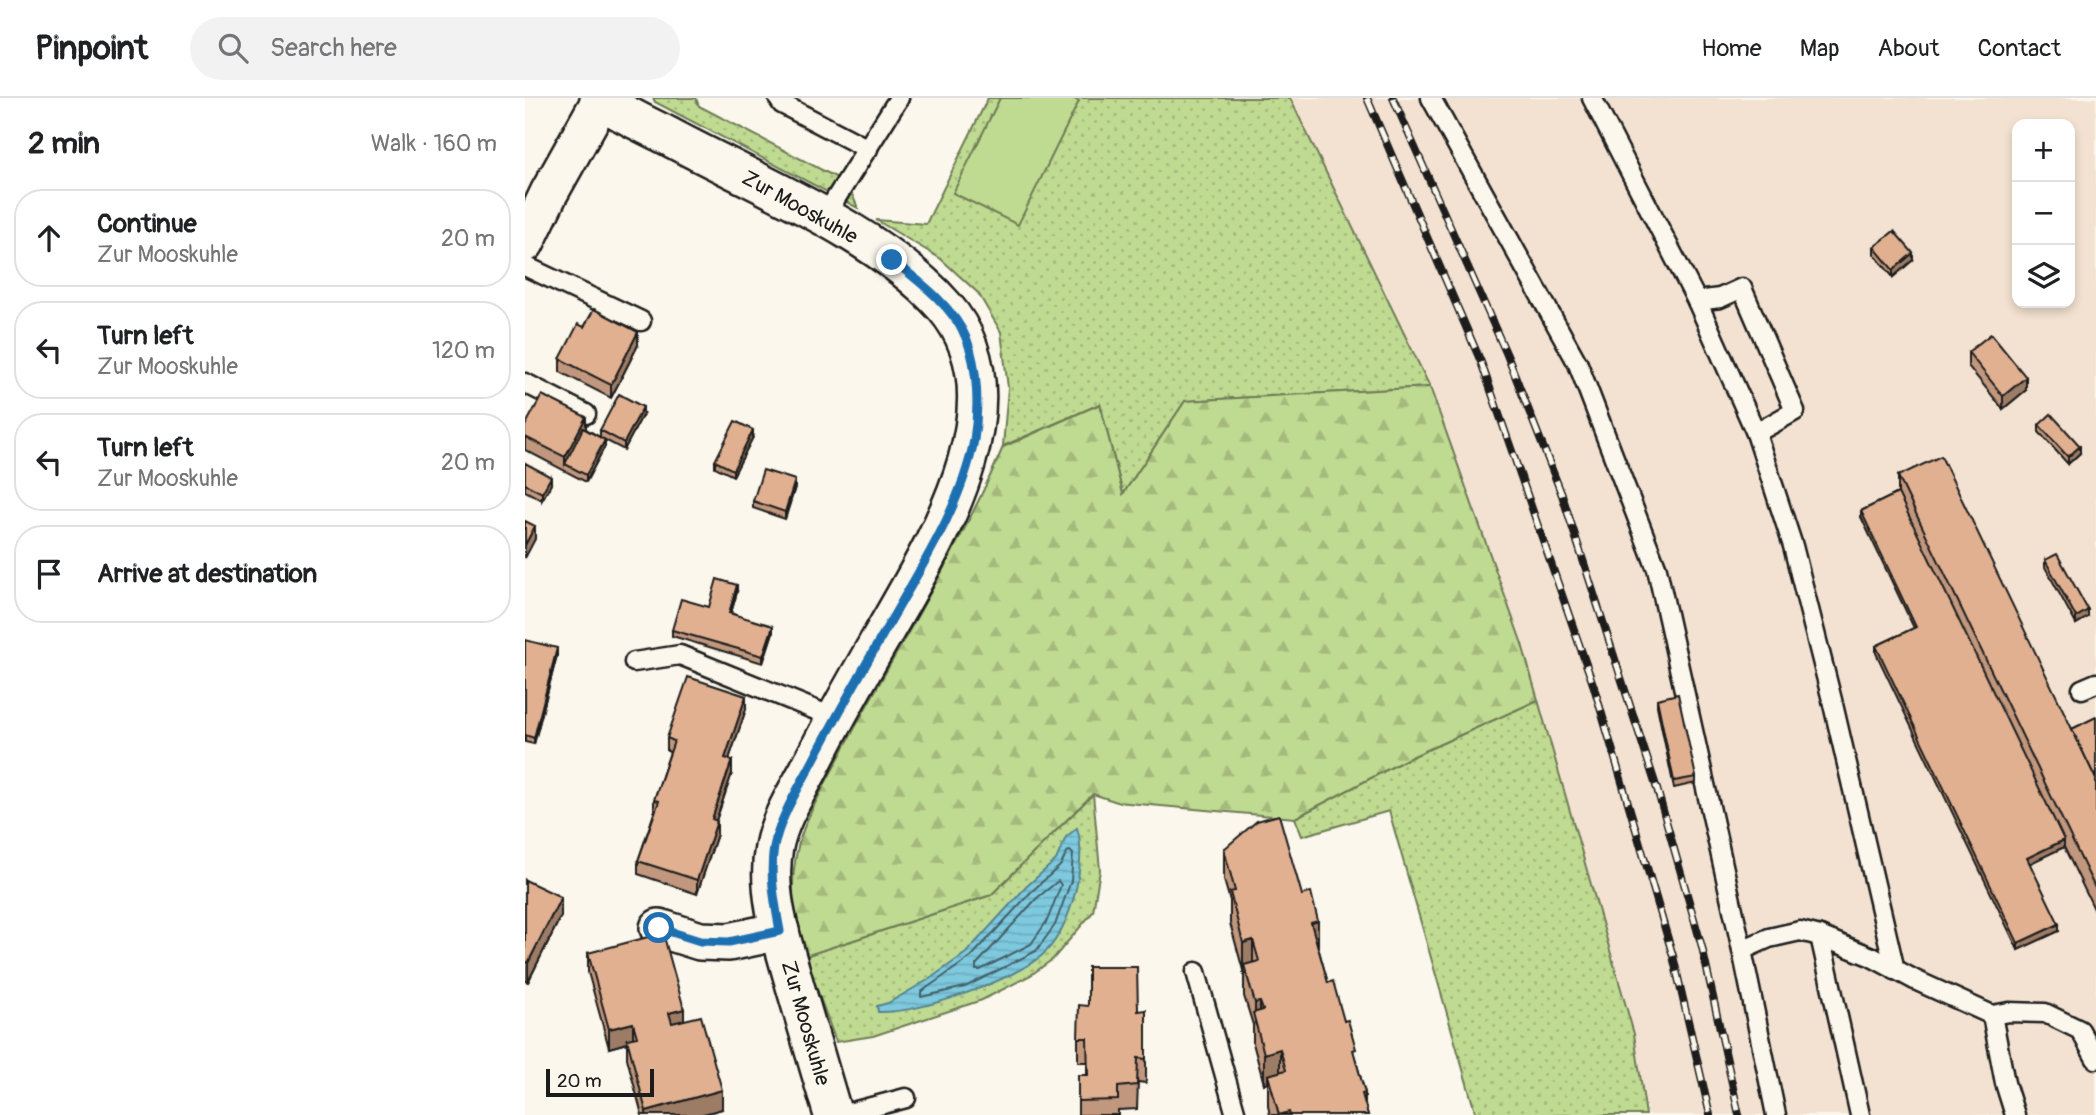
<!DOCTYPE html>
<meta charset="utf-8">
<style>
body{margin:0;font-family:Pangolin,sans-serif;background:#f2f2f2;color:#202124}
.controls{position:absolute;right:21px;top:21px;display:grid;overflow:hidden;border-radius:14px;box-shadow:0 4px 10px #0003}
.controls button{width:63px;height:63px;display:grid;place-items:center;padding:0;border:0;border-bottom:2px solid #e0e0e0;background:#fff;color:#202124;font:35px sans-serif}
.scale{position:absolute;left:21px;bottom:18px;width:108px;box-sizing:border-box;padding-left:7px;border:4px solid #1c1c1c;border-top:0;font-size:19px;line-height:24px;white-space:nowrap;color:#1c1c1c;-webkit-text-stroke:5px #fbf7ec;paint-order:stroke}
.stop{position:absolute;width:21px;height:21px;margin:-16px;border:5px solid #1f6fb2;border-radius:50%;background:#fff}
.stop.end{background:#1f6fb2;border-color:#fff;box-shadow:0 2px 7px #0008}
.list{margin:0;padding:0;list-style:none}
h2{display:flex;justify-content:space-between;align-items:center;height:91px;margin:0;padding:0 28px;font-size:30px}
h2 small{font-size:23px;font-weight:400;color:#757577}
.list li{display:grid;grid-template-columns:46px 1fr auto;gap:21px;align-items:center;box-sizing:border-box;height:98px;margin:0 14px 14px;padding:0 14px;border:2px solid #e0e0e0;border-radius:28px}
.list b{display:block;font-size:26px;white-space:nowrap}
.list p{margin:0;font-size:23px;white-space:nowrap;color:#757577}
.list em{font-size:23px;font-style:normal;color:#757577}
.icon{flex:none;width:38px;height:38px;fill:none;stroke:currentColor;stroke-width:2;stroke-linecap:round;stroke-linejoin:round}
.map{position:relative;flex:none;width:1571px;height:1017px;overflow:hidden}
header{display:flex;align-items:center;gap:42px;box-sizing:border-box;height:98px;padding:0 35px;background:#fff;border-bottom:2px solid #e0e0e0}
header strong{font-size:33px}
nav{display:flex;gap:38px;margin-inline-start:auto;font-size:24px}
.search{width:490px;height:63px;background:#f2f2f2;display:flex;align-items:center;gap:18px;box-sizing:border-box;padding:0 24px;border-radius:38px;color:#757577;font-size:26px}
main{display:flex}
aside{flex:1;background:#fff}
.map>svg:first-child{display:block}
</style>
<header>
<strong>Pinpoint</strong>
<div class="search"><svg class="icon" aria-label="search" viewBox="0 0 24 24"><circle cx="10" cy="10" r="6"/><path d="M15 15l6 6"/></svg>Search here</div>
<nav><a>Home</a><a>Map</a><a>About</a><a>Contact</a></nav>
</header>
<main>
<aside>
<h2>2 min<small>Walk · 160 m</small></h2>
<ul class="list">
<li><svg class="icon" aria-label="ahead" viewBox="0 0 24 24"><path d="M12 20V5M6 11l6-6 6 6"/></svg><div><b>Continue</b><p>Zur Mooskuhle</p></div><em>20 m</em></li>
<li><svg class="icon" aria-label="left" viewBox="0 0 24 24"><path d="M17 20v-9H6M10 6l-5 5 5 5"/></svg><div><b>Turn left</b><p>Zur Mooskuhle</p></div><em>120 m</em></li>
<li><svg class="icon" aria-label="left" viewBox="0 0 24 24"><path d="M17 20v-9H6M10 6l-5 5 5 5"/></svg><div><b>Turn left</b><p>Zur Mooskuhle</p></div><em>20 m</em></li>
<li><svg class="icon" aria-label="arrive" viewBox="0 0 24 24"><path d="M6 21V4h12l-3 4 3 4H6"/></svg><div><b>Arrive at destination</b></div></li>
</ul>
</aside>
<div class="map">
<svg width="1571" height="1017" viewBox="0 0 1571 1017">
<defs>
<pattern id="grass-dots" width="8" height="8" patternUnits="userSpaceOnUse" patternTransform="scale(1.75)"><rect width="8" height="8" fill="#bfda91"/><path d="M2 2h.1M6 6h.1" fill="none" stroke="#a4ba7c" stroke-width="1.8" stroke-linecap="round"/></pattern>
<pattern id="forest-firs" width="22" height="20" patternUnits="userSpaceOnUse" patternTransform="scale(1.75)"><rect width="22" height="20" fill="#bfda91"/><path d="M5 1l3.5 6h-7zM16 11l3.5 6h-7z" fill="#a4ba7c"/></pattern>
<pattern id="water-rules" width="6" height="5" patternUnits="userSpaceOnUse" patternTransform="scale(1.75)"><rect width="6" height="5" fill="#7ec9de"/><path d="M0 2.5h6" fill="none" stroke="#6cacbe"/></pattern>
</defs>
<rect width="100%" height="100%" fill="#fbf7ec"/>
<filter id="ink" filterUnits="userSpaceOnUse"><feTurbulence type="fractalNoise" baseFrequency=".0143" numOctaves="2"/><feDisplacementMap in="SourceGraphic" scale="14" xChannelSelector="R" yChannelSelector="G"/><feConvolveMatrix kernelMatrix="1 2 1 2 8 2 1 2 1" color-interpolation-filters="sRGB"/></filter>
<g filter="url(#ink)">
<path fill="#f3e2d1" fill-rule="evenodd" d="M765,0H1571V1017H1123L1109,936L997,546L905,289ZM1492,26H1545V205H1492Z"/>
<g fill="url(#grass-dots)" stroke="#6e7b56" stroke-width="2">
<polygon points="128,0 171,0 174,8 322,85 333,110 130,4"/>
<polygon points="463,0 765,0 905,289 660,303 598,396 575,306 478,348 483,290 476,234 453,195 416,161 351,122 401,126"/>
<polygon points="1013,602 1109,936 1121,1017 951,1017 864,713 777,738 770,720 882,661"/>
<polygon points="568,696 575,772 568,814 528,861 506,877 457,902 348,938 311,944 280,858 466,797"/>
</g>
<path fill="url(#forest-firs)" stroke="#6e7b56" stroke-width="2" d="M905,289L997,546L1013,602L882,661L770,720L592,704L568,696L466,797L280,858C268,823 264,789 272,753C277,728 290,706 301,684C315,658 329,631 344,604C391,520 440,438 478,349L575,306L598,396L660,303Z"/>
<polygon fill="#bfda91" stroke="#6e7b56" stroke-width="2" points="475,0 547,0 554,3 493,127 428,95"/>
<path fill="url(#water-rules)" stroke="#578490" stroke-width="2" d="M552,730C563,765 545,836 515,859C480,885 396,915 353,914L352,908L363,905L403,882L441,855L501,789L531,762L541,739Z"/>
<g fill="none" stroke-linecap="round" stroke-linejoin="round">
<g stroke="#43616a" stroke-width="2">
<polygon points="545,753 548,756 546,783 530,827 511,853 440,889 396,899 396,894 446,859 506,794 536,767 542,754"/>
<polygon points="533,783 536,787 522,823 506,846 455,872 451,872 451,867 512,800"/>
</g>
<defs>
<g id="service">
<polyline points="253,0 257,6 343,51"/>
<polyline points="906,0 1053,266 1132,471 1217,852"/>
<polyline points="1067,0 1172,203 1195,200 1217,190 1270,313 1231,335 1268,448 1307,602 1370,872"/>
<polyline points="299,119 374,0"/>
<polyline points="0,168 116,223"/>
<polyline points="1172,203 1231,335"/>
<polyline points="0,285 61,316"/>
<polyline points="109,564 155,557 310,620"/>
<polyline points="1557,591 1571,585"/>
<polyline points="1295,838 1335,1017"/>
<polyline points="671,874 711,1017"/>
<polyline points="1467,917 1480,985 1490,1017"/>
<polyline points="316,1017 381,1000"/>
<polyline points="1251,1017 1217,852 1244,840 1275,833 1295,838 1347,859 1390,882 1467,917 1484,914 1520,915 1555,932 1571,961"/>
</g>
<g id="minor">
<path d="M74,0C94,15 119,26 141,37C229,85 353,133 419,208C502,303 407,450 357,538C331,583 306,627 283,673C270,697 254,722 249,749C240,795 258,844 270,888C283,931 295,974 308,1017"/>
<polyline points="0,145 24,95 77,0"/>
<polyline points="134,830 175,843 204,844 255,833"/>
</g>
</defs>
<use href="#service" stroke="#1c1c1c" stroke-width="23"/>
<use href="#minor" stroke="#1c1c1c" stroke-width="42"/>
<use href="#service" stroke="#fbf7ec" stroke-width="18"/>
<use href="#minor" stroke="#fbf7ec" stroke-width="37"/>
<defs>
<g id="rail">
<polyline points="842,0 956,264 1069,589 1148,858 1185,1017"/>
<polyline points="868,0 982,257 1037,397 1132,691 1177,849 1214,1017"/>
</g>
</defs>
<use href="#rail" stroke="#1c1c1c" stroke-width="8"/>
<use href="#rail" stroke="#fbf7ec" stroke-width="5" stroke-dasharray="16" stroke-linecap="butt"/>
</g>
<g fill="#c1977d" stroke="#1c1c1c" stroke-width="2">
<polygon points="1349,149 1388,162 1368,179 1349,156"/>
<polygon points="59,229 113,247 86,300 35,274 35,261"/>
<polygon points="1443,254 1501,292 1478,311 1443,268"/>
<polygon points="118,316 99,352 80,342 80,348 61,384 0,352 0,328 61,331 75,339 75,332"/>
<polygon points="1514,327 1555,355 1543,366 1514,334"/>
<polygon points="228,339 208,378 190,369 190,363"/>
<polygon points="0,365 26,386 17,402 0,393"/>
<polygon points="1373,378 1547,631 1571,619 1571,815 1539,749 1504,765 1534,833 1493,852 1351,555 1351,548 1389,530 1336,419 1336,413 1373,395"/>
<polygon points="270,389 260,421 228,410 228,403"/>
<polygon points="1520,462 1563,519 1551,526 1520,469"/>
<polygon points="212,494 206,515 248,534 238,565 147,538 147,532 184,509"/>
<polygon points="0,542 32,557 9,646 0,644"/>
<polygon points="1132,601 1171,679 1171,685 1149,690 1132,608"/>
<polygon points="221,611 204,661 207,675 191,723 192,736 172,796 113,776 113,763 129,715 129,702 145,654 142,653 142,640"/>
<polygon points="699,751 793,849 803,885 819,923 831,963 840,995 840,1008 843,1017 745,1017 743,1008 743,985 739,986 728,945 728,927 719,898 719,876 705,825 705,803 699,782"/>
<polygon points="0,782 36,818 3,884 0,883"/>
<polygon points="63,855 159,922 197,1011 175,1017 117,1017 102,960 102,945 84,950 63,874"/>
<polygon points="613,913 621,936 621,985 613,984 612,1011 593,1012 593,1017 553,1017 553,977 562,977 562,964 553,964 553,940"/>
</g>
<g fill="#9d7b66" stroke="#1c1c1c" stroke-width="2">
<polygon points="1388,155 1388,162 1368,179 1368,172"/>
<polygon points="113,234 113,247 86,300 86,287"/>
<polygon points="1501,279 1501,292 1478,311 1478,298"/>
<polygon points="118,309 118,316 99,352 99,345"/>
<polygon points="61,319 61,333 40,366 40,359"/>
<polygon points="228,332 228,339 208,378 208,372"/>
<polygon points="80,342 80,348 61,384 61,377"/>
<polygon points="1555,348 1555,355 1543,366 1543,359"/>
<polygon points="26,379 26,386 17,402 17,395"/>
<polygon points="270,382 270,389 260,421 260,414"/>
<polygon points="10,428 10,441 0,460 0,447"/>
<polygon points="212,487 212,494 204,522 204,515"/>
<polygon points="1563,512 1563,519 1551,526 1551,519"/>
<polygon points="248,528 248,534 238,565 238,558"/>
<polygon points="32,550 32,557 9,646 9,640"/>
<polygon points="221,598 221,611 200,673 200,660"/>
<polygon points="207,662 207,675 187,734 187,721"/>
<polygon points="192,723 192,736 172,796 172,782"/>
<polygon points="1539,742 1539,749 1502,767 1502,760"/>
<polygon points="36,799 36,818 3,884 3,865"/>
<polygon points="793,823 793,854 786,825"/>
<polygon points="1534,826 1534,833 1493,852 1493,845"/>
<polygon points="728,842 728,873 719,867 718,876 718,845"/>
<polygon points="735,904 735,935 730,925 730,905"/>
<polygon points="159,911 159,930 144,934 144,915"/>
<polygon points="108,925 108,944 102,941 102,945 84,950 84,931"/>
<polygon points="755,951 755,982 743,977 743,985 739,986 739,956"/>
<polygon points="197,992 197,1011 175,1017 121,1017 121,1013"/>
</g>
<g fill="#e0b091" stroke="#1c1c1c" stroke-width="2">
<polygon points="1369,133 1388,155 1368,172 1349,149"/>
<polygon points="69,211 113,234 86,287 35,261 53,226 59,229"/>
<polygon points="1466,236 1501,279 1478,298 1443,254"/>
<polygon points="94,296 118,309 99,345 75,332"/>
<polygon points="17,297 61,319 40,359 0,339 0,328"/>
<polygon points="1526,316 1555,348 1543,359 1514,327"/>
<polygon points="210,323 228,332 208,372 190,363"/>
<polygon points="58,330 80,342 61,377 40,366"/>
<polygon points="1416,358 1571,681 1571,792 1373,378"/>
<polygon points="0,365 26,379 17,395 0,386"/>
<polygon points="238,372 270,382 260,414 228,403"/>
<polygon points="1373,395 1539,742 1502,760 1534,826 1493,845 1351,548 1391,529 1336,413"/>
<polygon points="0,423 10,428 0,447"/>
<polygon points="1532,456 1563,512 1551,519 1520,462"/>
<polygon points="192,481 212,487 204,515 248,528 238,558 147,532 156,501 184,509"/>
<polygon points="0,542 32,550 9,640 0,637"/>
<polygon points="163,579 221,598 200,660 207,662 187,721 192,723 172,782 113,763 134,703 129,702 149,643 142,640"/>
<polygon points="1153,596 1171,679 1149,683 1132,601"/>
<polygon points="1571,619 1571,681 1547,631"/>
<polygon points="754,717 777,797 786,794 793,823 786,825 803,885 808,883 819,923 823,922 831,951 828,952 840,995 837,996 843,1017 765,1017 764,1014 754,1017 743,977 761,972 755,951 739,956 728,915 738,912 735,904 730,905 719,867 734,863 728,842 718,845 705,794 710,793 699,751 732,723"/>
<polygon points="0,782 36,799 3,865 0,864"/>
<polygon points="138,835 159,911 144,915 147,925 176,918 197,992 121,1013 102,941 112,939 108,925 84,931 63,855"/>
<polygon points="563,869 612,869 613,913 621,912 621,961 613,960 612,987 593,989 593,1002 553,1003 553,977 563,977 562,940 553,940 554,907 563,908"/>
</g>
</g>
<g fill="none" stroke-linecap="round" stroke-linejoin="round" filter="url(#ink)">
<path stroke="#1f6fb2" stroke-width="9" d="M134,830L175,843L204,844L255,833C250,805 244,777 249,749C255,718 274,690 288,663C316,609 346,557 376,505C405,455 438,400 449,342C454,312 453,270 442,242C429,209 394,183 367,162"/>
</g>
<g text-anchor="middle" stroke-width="5" stroke-linejoin="round" paint-order="stroke">
<g font-size="21" fill="#1c1c1c" stroke="#fbf7ec">
<text transform="translate(275 109) rotate(29)" y="7">Zur Mooskuhle</text>
<text transform="translate(281 925) rotate(74)" y="7">Zur Mooskuhle</text>
</g>
</g>
</svg>
<div class="controls">
<button>+</button>
<button>−</button>
<button><svg class="icon" aria-label="layers" viewBox="0 0 24 24"><path d="M12 4l9 5-9 5-9-5zM3 14l9 5 9-5"/></svg></button>
</div>
<div class="scale">20 m</div>
<div class="stop" style="left:134px;top:830px"></div>
<div class="stop end" style="left:367px;top:162px"></div>
</div>
</main>
